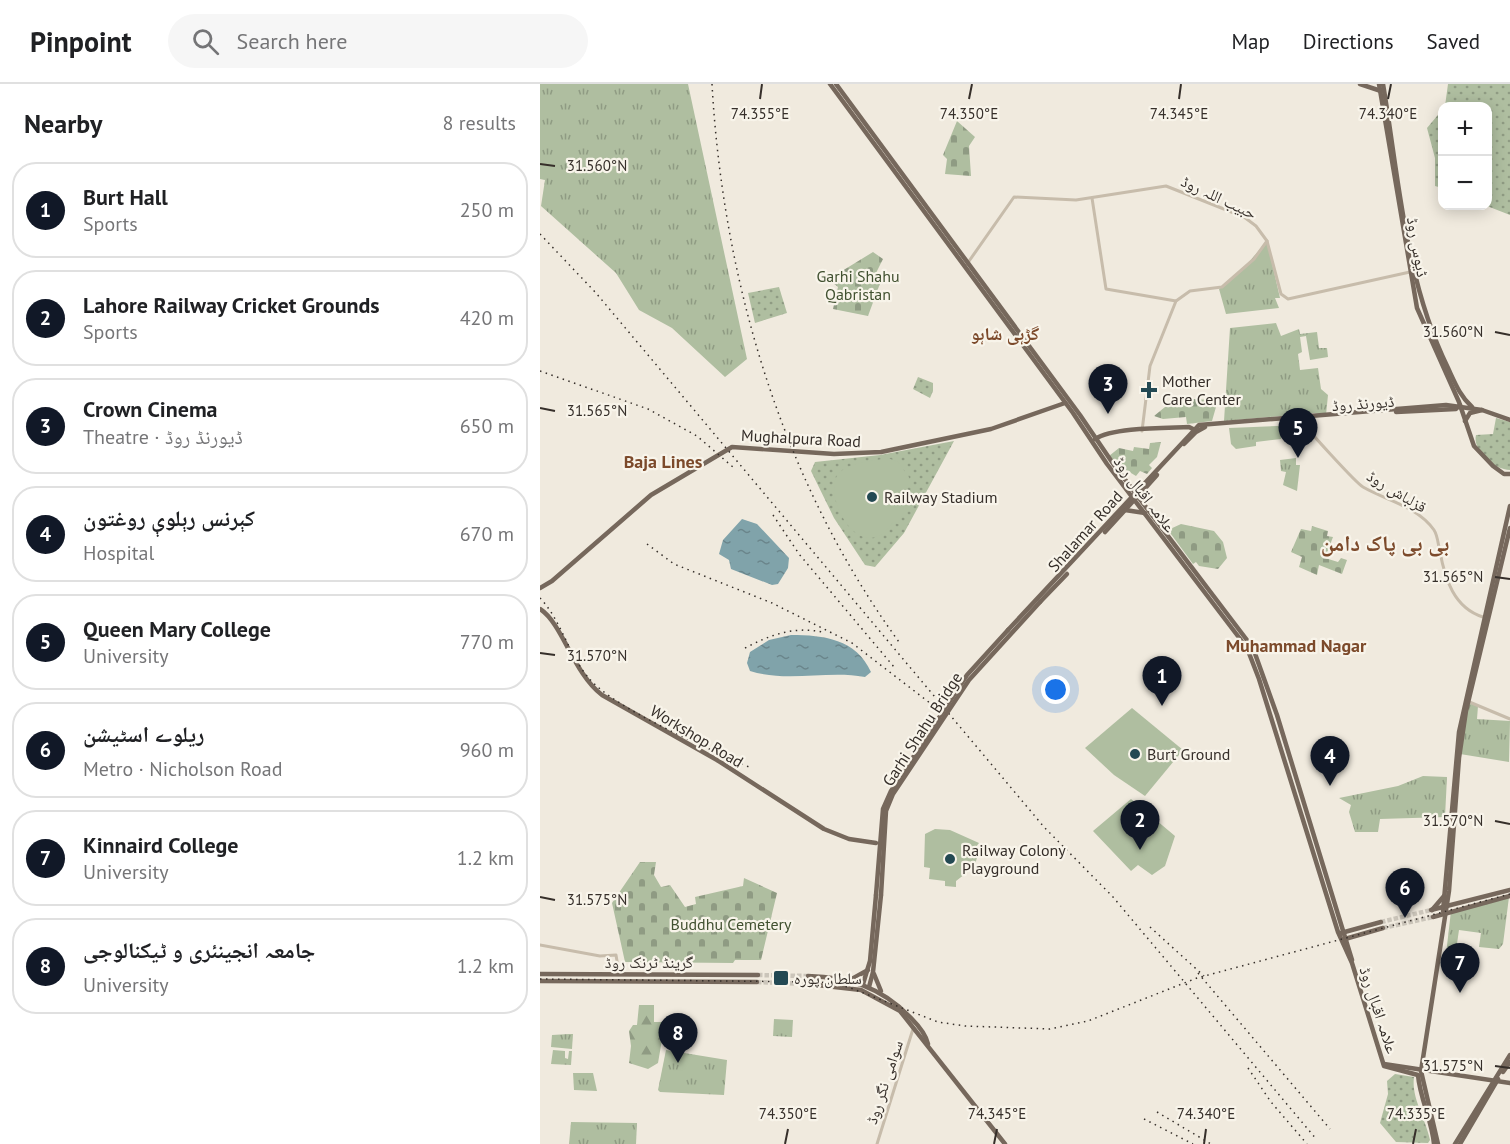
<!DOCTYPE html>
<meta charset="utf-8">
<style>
body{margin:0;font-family:"PT Sans","Noto Naskh Arabic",sans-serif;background:#f6f6f6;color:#202124}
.controls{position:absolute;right:18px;top:18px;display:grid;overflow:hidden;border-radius:12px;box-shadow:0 3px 15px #0003}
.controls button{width:54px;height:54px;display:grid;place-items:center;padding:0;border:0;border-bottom:2px solid #e0e0e0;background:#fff;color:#202124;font:30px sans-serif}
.you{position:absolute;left:516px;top:606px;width:21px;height:21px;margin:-15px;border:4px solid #fff;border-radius:50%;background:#1a73e8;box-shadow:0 0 0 9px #1a73e833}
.badge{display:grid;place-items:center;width:39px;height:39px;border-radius:50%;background:#111827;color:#fff;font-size:20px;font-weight:700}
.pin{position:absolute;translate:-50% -50px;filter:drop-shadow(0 2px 3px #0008)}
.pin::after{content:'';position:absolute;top:32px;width:21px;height:18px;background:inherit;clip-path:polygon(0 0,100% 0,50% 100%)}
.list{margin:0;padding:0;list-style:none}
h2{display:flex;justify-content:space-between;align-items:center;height:78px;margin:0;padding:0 24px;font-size:26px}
h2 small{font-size:20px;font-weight:400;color:#757577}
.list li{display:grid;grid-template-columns:39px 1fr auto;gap:18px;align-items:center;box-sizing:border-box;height:96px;margin:0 12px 12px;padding:0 12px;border:2px solid #e0e0e0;border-radius:24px}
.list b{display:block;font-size:22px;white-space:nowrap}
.list p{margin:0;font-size:20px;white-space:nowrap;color:#757577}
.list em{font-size:20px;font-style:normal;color:#757577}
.icon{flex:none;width:33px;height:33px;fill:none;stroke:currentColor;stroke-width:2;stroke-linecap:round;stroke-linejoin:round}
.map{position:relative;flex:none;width:970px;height:1060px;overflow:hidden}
header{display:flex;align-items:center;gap:36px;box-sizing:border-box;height:84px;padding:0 30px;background:#fff;border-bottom:2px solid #e0e0e0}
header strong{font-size:28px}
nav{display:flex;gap:33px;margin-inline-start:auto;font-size:21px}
.search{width:420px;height:54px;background:#f6f6f6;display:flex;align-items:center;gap:15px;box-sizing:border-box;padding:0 21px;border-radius:33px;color:#757577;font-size:22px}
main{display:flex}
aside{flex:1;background:#fff}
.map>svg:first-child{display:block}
</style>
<header>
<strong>Pinpoint</strong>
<div class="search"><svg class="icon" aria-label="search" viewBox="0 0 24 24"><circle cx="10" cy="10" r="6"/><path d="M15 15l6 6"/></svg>Search here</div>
<nav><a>Map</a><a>Directions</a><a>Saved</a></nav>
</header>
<main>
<aside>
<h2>Nearby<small>8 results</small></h2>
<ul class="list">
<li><span class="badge">1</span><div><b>Burt Hall</b><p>Sports</p></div><em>250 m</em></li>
<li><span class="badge">2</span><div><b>Lahore Railway Cricket Grounds</b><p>Sports</p></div><em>420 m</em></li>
<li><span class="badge">3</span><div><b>Crown Cinema</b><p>Theatre · ڈیورنڈ روڈ</p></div><em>650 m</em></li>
<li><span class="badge">4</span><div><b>کېرنس رېلوې روغتون</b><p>Hospital</p></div><em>670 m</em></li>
<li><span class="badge">5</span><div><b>Queen Mary College</b><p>University</p></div><em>770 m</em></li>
<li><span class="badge">6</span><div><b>ریلوے اسٹیشن</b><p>Metro · Nicholson Road</p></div><em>960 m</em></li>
<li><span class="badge">7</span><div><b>Kinnaird College</b><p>University</p></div><em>1.2 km</em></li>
<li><span class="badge">8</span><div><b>جامعہ انجینئری و ٹیکنالوجی</b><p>University</p></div><em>1.2 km</em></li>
</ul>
</aside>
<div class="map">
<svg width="970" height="1060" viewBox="0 0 970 1060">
<defs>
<pattern id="grass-tufts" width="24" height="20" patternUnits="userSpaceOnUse" patternTransform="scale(1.5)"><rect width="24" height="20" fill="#afbea0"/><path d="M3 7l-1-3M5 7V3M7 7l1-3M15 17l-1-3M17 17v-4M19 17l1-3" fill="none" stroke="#8f9b83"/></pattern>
<pattern id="forest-firs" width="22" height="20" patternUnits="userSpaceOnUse" patternTransform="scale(1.5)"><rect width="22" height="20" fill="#afbea0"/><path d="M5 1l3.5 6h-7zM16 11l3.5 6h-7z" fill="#8f9b83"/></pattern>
<pattern id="cemetery-stones" width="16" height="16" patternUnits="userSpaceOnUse" patternTransform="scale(1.5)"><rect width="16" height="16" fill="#afbea0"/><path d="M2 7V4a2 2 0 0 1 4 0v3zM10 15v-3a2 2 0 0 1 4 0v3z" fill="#8f9b83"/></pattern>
<pattern id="park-dots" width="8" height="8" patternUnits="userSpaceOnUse" patternTransform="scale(1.5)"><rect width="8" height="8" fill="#afbea0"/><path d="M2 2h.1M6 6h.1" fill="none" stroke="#8f9b83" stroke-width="1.8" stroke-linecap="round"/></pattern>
<pattern id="water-ripples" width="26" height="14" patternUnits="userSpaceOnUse" patternTransform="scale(1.5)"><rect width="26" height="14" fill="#80a3aa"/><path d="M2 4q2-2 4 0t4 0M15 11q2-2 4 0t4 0" fill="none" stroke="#6a858b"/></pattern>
</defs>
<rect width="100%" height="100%" fill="#f0eade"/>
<g fill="url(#grass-tufts)">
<polygon points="0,0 148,0 207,275 185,293 132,244 99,226 76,189 1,122 5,96 0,95"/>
<polygon points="727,157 740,214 735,214 739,224 686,230 679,205 703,185"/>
<polygon points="736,239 741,252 759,245 760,250 777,248 779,264 787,264 788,273 770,276 766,252 760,253 762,268 758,270 760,286 778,284 781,305 788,311 786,331 774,329 684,337 690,244"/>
<polygon points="764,341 775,352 773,356 763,357 763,364 753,361 754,350 741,351 741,355 716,358 716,362 696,365 691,360 689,344"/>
<polygon points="756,374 756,381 760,381 757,407 743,401 746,388 741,387 740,376"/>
<polygon points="925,616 938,622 937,635 970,637 969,678 920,670"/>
<polygon points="883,692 907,693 905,733 840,735 838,748 815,748 809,728 811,721 799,714 858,702"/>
<polygon points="969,813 963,860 959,865 939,863 941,849 919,846 914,880 905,879 911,827"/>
<polygon points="234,935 253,936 252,953 233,952"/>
<polygon points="29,950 33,950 32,965 11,963 12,951"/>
<polygon points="13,966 25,967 25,974 28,975 29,967 32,967 31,981 11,980"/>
<polygon points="126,966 187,976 184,1011 120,1008 118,1006"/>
<polygon points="33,989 53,989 57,1007 34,1006"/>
<polygon points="31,1038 97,1039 96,1060 29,1060"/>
</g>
<polygon fill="url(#forest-firs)" points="99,921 114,921 114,938 125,938 118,979 108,985 89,979 91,962 89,947 93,941 97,941"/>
<g fill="url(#cemetery-stones)">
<polygon points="417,37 435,53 429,62 431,92 405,90 407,75 403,71"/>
<polygon points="333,168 343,175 335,191 342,194 328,232 293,225 298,203 292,198 302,187"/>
<polygon points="636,314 671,316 676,323 672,337 647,340 646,333 623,335 614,332"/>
<polygon points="621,358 617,373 609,381 612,384 607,390 600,387 596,392 586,386 581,388 569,372 579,364 593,367 594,363 609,365 610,359"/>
<polygon points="641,440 674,447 683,458 687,474 678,485 659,482 656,478 653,480 628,446"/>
<polygon points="772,442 788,447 787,452 793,453 785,474 798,478 801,474 807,476 802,490 779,481 777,491 759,483 762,473 751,468 761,445 771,447"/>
<polygon points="100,778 116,778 114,791 121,803 130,801 145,823 156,820 155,813 203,802 204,794 237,809 221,876 195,876 193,879 85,878 72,819"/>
</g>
<g fill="url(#park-dots)">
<polygon points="908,0 970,0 970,131 947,122 948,22 905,22"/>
<polygon points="902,26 902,104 895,102 895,74 887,44"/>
<polygon points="239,203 247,229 215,239 208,209"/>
<polygon points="378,293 393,299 393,307 390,314 373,305"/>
<path d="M956,334L970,338V386C954,386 932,366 936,351L953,350Z"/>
<polygon points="414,357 364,449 335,483 325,481 294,434 271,387 275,378 340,371"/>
<path d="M855,990L874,993C871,1014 886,1035 890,1056L888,1059L856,1058L840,1039L848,1010L847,997Z"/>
</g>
<g fill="#afbea0">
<path d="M348,374L358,378L369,393L366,412L370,415L358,440L353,438C320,487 280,409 299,389C310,378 334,377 348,374Z"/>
<polygon points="592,624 643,666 605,712 574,691 545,664"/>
<polygon points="591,715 635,752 625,782 612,791 598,781 591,787 553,747"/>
<polygon points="395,745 410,746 439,759 435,764 439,768 434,783 416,797 416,803 405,802 405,797 389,795 390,784 384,783 385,750"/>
</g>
<g fill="url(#water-ripples)">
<polygon points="202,435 217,440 249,474 248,484 238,500 232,501 191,485 189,476 179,470 183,456"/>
<path d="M251,551C284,551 316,555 331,588L325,593C287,586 248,599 210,587L207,579L210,568L229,556Z"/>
</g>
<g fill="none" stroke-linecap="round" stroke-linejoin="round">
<g stroke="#cbc5ba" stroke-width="4.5" stroke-dasharray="4.5 2" stroke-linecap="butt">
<polyline points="841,838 891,826"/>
<polyline points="843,844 893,833"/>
<polyline points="218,891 268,892"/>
<polyline points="217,898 268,900"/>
</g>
<g stroke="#c7bcab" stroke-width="3">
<polyline points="552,114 566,205 636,217"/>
<polyline points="427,180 474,113 536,116 626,102 704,133 716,142 727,157 741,210 748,215 870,188"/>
<path d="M761,336C764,342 816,399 823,403C847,417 877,422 894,446C898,452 898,461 900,468C905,495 914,524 943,533"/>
<polyline points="602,347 610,282 636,217 650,207 682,203 714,175 727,157"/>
<polyline points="927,617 970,635"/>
<polyline points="0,861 60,872 76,871 79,889"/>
<polyline points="337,1060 373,945"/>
</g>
<g stroke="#76685c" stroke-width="4.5">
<path d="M290,0L533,329L567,380L707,564L719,595L798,848L812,879L844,982L878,991C880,1015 892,1036 894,1060"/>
<polyline points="296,0 540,331 574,381 713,564 737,631 812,876"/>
<polyline points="820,0 841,7"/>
<polyline points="839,0 877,224 919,318 934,362 953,382 964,390 970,390"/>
<path d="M843,0C859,95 865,197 908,284C915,299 920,312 932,323"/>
<polyline points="856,328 916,325 920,321"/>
<polyline points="925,337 930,329 942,326 970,336"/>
<path d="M555,355C573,343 625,344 649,343L655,346"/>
<polyline points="644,360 656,348 665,343"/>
<polyline points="603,415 600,410 617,391"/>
<polyline points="585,426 605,429"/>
<polyline points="565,448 596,414"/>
<polyline points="0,504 12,497 111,411 192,363 294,370 341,368 451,345 525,319"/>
<polyline points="500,518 527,490"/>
<path d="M0,525C23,540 33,589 62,611L177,676L284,745L309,755L336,759"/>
<polyline points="468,546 659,341 906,321 942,326"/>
<polyline points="891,826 970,806"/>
<polyline points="892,826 904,812"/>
<polyline points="903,827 919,648 970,422"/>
<polyline points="893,833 970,812"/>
<polyline points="801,849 841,838"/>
<polyline points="805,855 843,844"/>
<polyline points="0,890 218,891"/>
<polyline points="334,890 341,907"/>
<path d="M268,892C309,893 341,903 370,933C377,940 386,950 388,960"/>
<polyline points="310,896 328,886"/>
<polyline points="0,897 217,898"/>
<polyline points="268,900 321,906 360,927 465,1060"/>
<polyline points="323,900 330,877 336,811"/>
<polyline points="329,903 333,888 341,811"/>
<polyline points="844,980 970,999"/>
<polyline points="963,988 970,978"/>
<polyline points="898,1060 881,987 909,807 919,674 926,627 970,444"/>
<polyline points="915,1060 970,971"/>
<polyline points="920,1060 958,995"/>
</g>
<g stroke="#362f2a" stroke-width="1.5" stroke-dasharray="1.5 4.5" stroke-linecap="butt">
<path d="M172,0C183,197 242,397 359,558"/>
<polyline points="0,150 56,209 504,743 573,813 777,1056"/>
<polyline points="0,287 108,325 157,352 194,384"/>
<polyline points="233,431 259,470 354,583"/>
<polyline points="107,460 134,480 232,519 312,559 399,626"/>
<path d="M0,514C21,536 28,569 47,592C74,626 169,664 211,684"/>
<path d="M205,564C230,551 254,542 282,548"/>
<polyline points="610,843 664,892"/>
<polyline points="658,889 790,1045"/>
<polyline points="0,895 281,898 308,903 398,938 425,942 510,945 548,937 657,894 970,810"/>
<polyline points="708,984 731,1018 767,1060"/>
<polyline points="617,1028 671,1060"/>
<polyline points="604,1035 653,1060"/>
</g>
<g stroke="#76685c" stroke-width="4.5">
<polyline points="336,811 343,725 351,707 427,591 468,546"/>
<polyline points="341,811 346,727 353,710 429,596 500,518"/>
</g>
</g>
<path fill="none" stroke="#362f2a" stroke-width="2" d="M220,15L222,0M429,15L432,0M639,15L641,0M848,15L851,0M0,80L15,82M955,248L970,251M0,324L15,327M955,493L970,495M0,569L15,571M955,737L970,740M0,813L15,816M955,982L970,984M245,1060L248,1045M454,1060L457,1045M664,1060L666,1045M873,1060L876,1045"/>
<g fill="#234953" stroke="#f8f4ea" stroke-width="2">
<path d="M606 297h6v6h6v6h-6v6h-6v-6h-6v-6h6z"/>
<circle cx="332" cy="413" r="6"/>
<circle cx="595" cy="670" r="6"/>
<circle cx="410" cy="775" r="6"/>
<rect x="233" y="886" width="16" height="16" rx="3"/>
</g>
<g text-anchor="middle" stroke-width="4.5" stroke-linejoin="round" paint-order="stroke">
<g font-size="16" fill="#362f2a" stroke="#f8f4ea">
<text transform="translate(679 113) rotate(25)" y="6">حبیب اللہ روڈ</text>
<text transform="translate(878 163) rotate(80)" y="6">ڈیوس روڈ</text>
<text transform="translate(823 319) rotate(-4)" y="6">ڈیورنڈ روڈ</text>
<text transform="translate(261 354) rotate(3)" y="6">Mughalpura Road</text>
<text transform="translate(857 407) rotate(31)" y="6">قزلباش روڈ</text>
<text transform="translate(605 410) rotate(53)" y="6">علامہ اقبال روڈ</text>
<text transform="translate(545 447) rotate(-48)" y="6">Shalamar Road</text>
<text transform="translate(382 645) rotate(-57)" y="6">Garhi Shahu Bridge</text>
<text transform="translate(157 652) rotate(31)" y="6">Workshop Road</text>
<text x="109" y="884">گرینڈ ٹرنک روڈ</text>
<text transform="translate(839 926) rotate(72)" y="6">علامہ اقبال روڈ</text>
<text transform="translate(344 998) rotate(-72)" y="6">سوامی نگر روڈ</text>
</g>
<g font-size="16" fill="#415130" stroke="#f8f4ea">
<text x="318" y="198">Garhi Shahu<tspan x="318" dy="18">Qabristan</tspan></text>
<text x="191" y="846">Buddhu Cemetery</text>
</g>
<g font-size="16" fill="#362f2a" stroke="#f8f4ea" text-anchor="start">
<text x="622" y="303">Mother<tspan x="622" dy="18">Care Center</tspan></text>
<text x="344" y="419">Railway Stadium</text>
<text x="607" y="676">Burt Ground</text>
<text x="422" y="772">Railway Colony<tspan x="422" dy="18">Playground</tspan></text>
<text x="254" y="900">سلطان پورہ</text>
</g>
<g font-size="18" font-weight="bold" fill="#7c4a2b" stroke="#f8f4ea">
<text x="465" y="256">گڑہی شاہو</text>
<text x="123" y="384">Baja Lines</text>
<text x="756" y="568">Muhammad Nagar</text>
</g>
<g font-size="22" font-weight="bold" fill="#7c4a2b" stroke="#f8f4ea">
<text x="845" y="467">بی بی پاک دامن</text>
</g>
</g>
<g font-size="15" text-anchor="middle" fill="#362f2a" stroke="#f8f4ea" stroke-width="4.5" stroke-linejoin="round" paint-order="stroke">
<text x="220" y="35">74.355°E</text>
<text x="429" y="35">74.350°E</text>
<text x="639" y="35">74.345°E</text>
<text x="848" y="35">74.340°E</text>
<text x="57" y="87">31.560°N</text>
<text x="913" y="253">31.560°N</text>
<text x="57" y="332">31.565°N</text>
<text x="913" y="498">31.565°N</text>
<text x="57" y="577">31.570°N</text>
<text x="913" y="742">31.570°N</text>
<text x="57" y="821">31.575°N</text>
<text x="913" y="987">31.575°N</text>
<text x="248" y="1035">74.350°E</text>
<text x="457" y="1035">74.345°E</text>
<text x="666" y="1035">74.340°E</text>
<text x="876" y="1035">74.335°E</text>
</g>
</svg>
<div class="controls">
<button>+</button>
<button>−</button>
</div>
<div class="you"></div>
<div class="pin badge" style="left:622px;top:622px">1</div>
<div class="pin badge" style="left:600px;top:766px">2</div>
<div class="pin badge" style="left:568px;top:330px">3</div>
<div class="pin badge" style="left:790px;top:702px">4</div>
<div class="pin badge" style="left:758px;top:374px">5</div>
<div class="pin badge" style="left:865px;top:834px">6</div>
<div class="pin badge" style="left:920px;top:909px">7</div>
<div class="pin badge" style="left:138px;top:979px">8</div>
</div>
</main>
